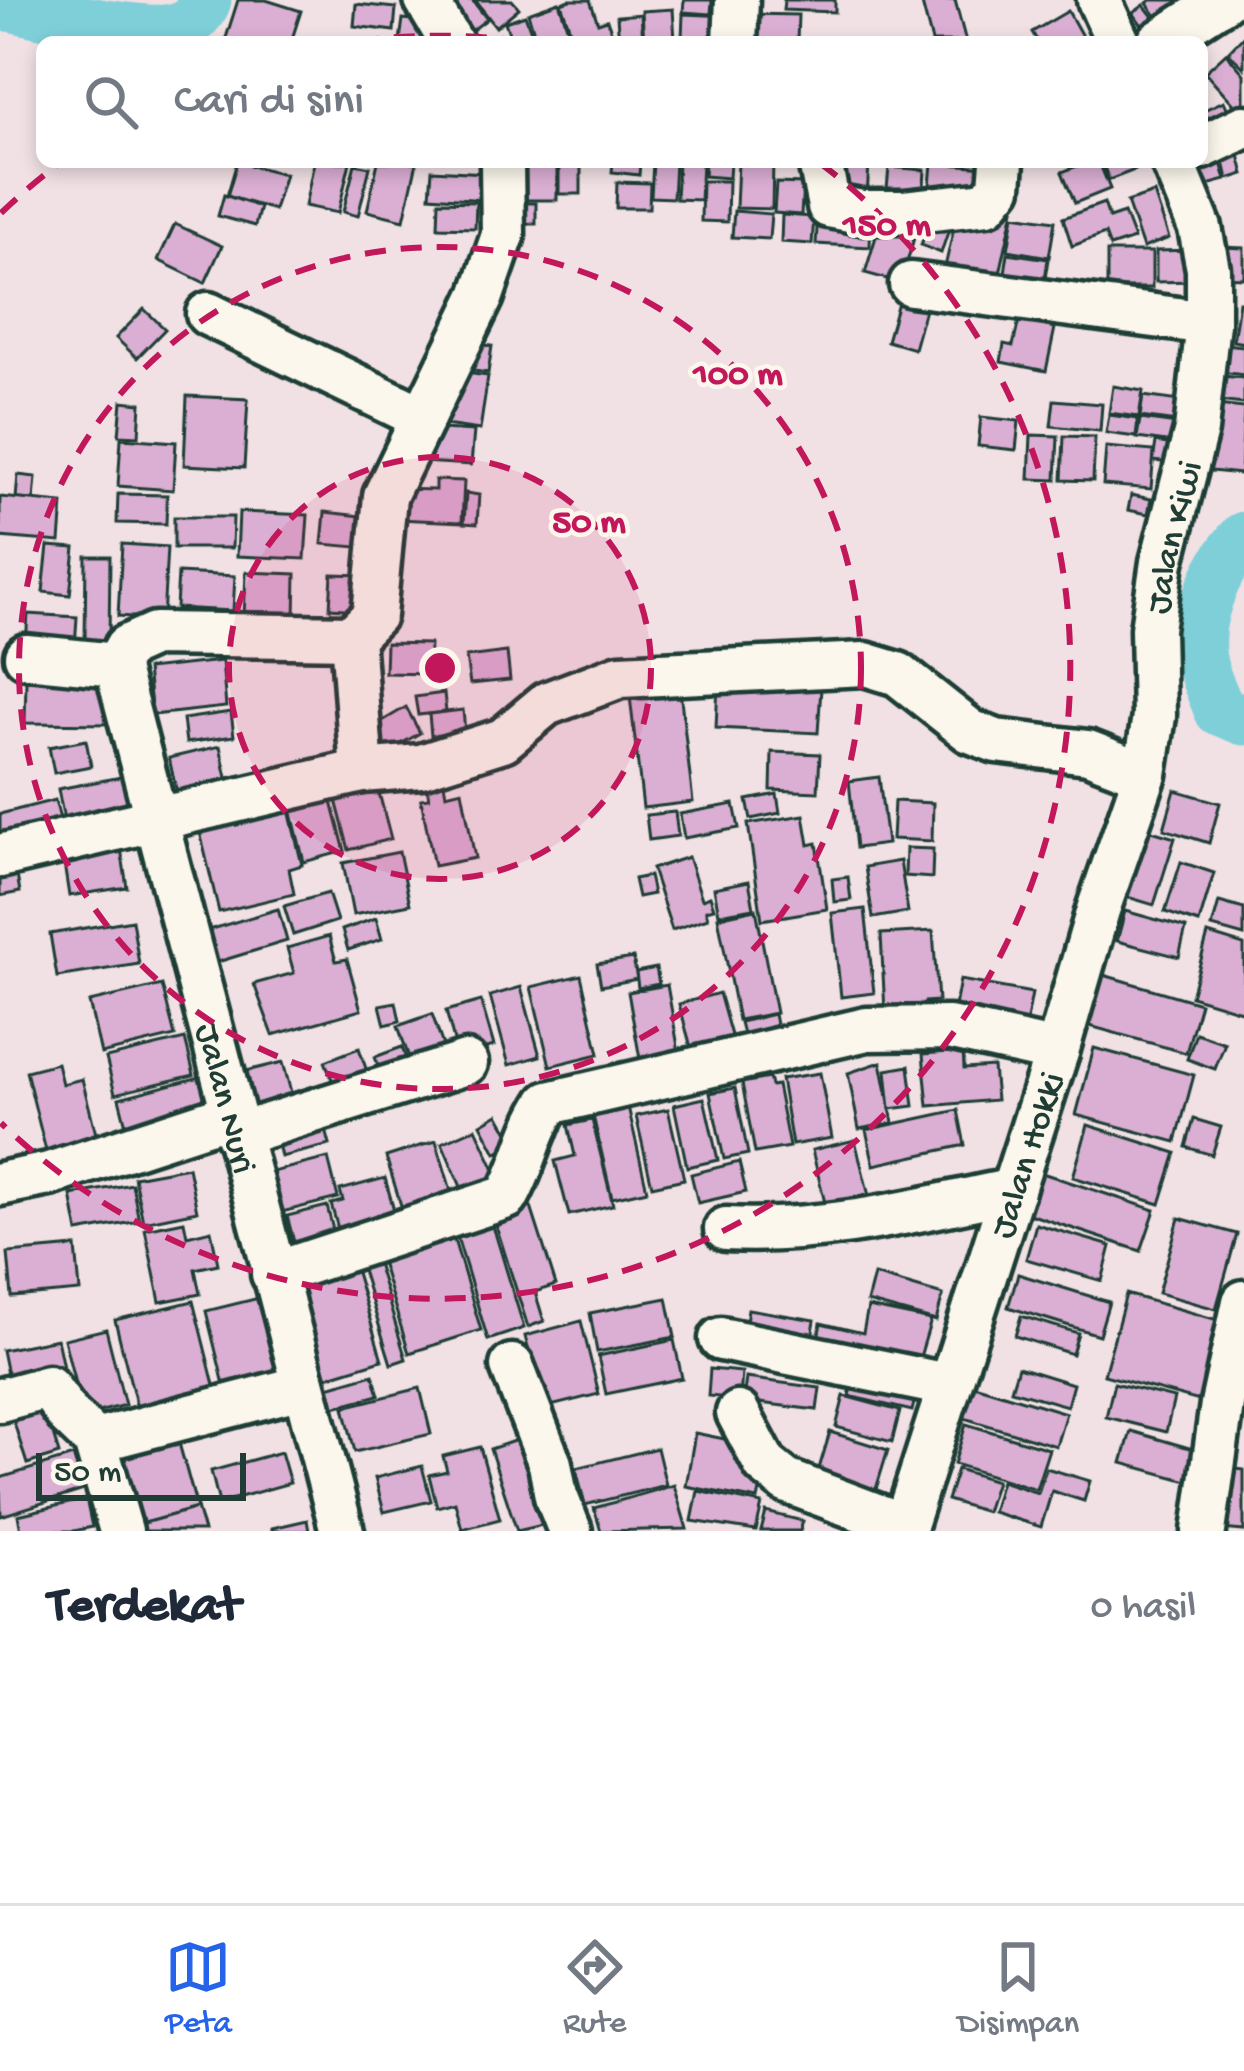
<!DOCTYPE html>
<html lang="id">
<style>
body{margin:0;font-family:"Gochi Hand",sans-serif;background:#f6f6f7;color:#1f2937}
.scale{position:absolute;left:36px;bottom:30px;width:210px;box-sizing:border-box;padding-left:12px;border:6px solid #1f3d34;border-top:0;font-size:33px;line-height:42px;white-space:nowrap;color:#1f3d34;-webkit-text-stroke:9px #fbf7ec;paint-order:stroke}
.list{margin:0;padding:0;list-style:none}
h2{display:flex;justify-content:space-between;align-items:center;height:156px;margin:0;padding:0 48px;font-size:51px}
h2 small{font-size:39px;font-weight:400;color:#747a83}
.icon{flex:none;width:66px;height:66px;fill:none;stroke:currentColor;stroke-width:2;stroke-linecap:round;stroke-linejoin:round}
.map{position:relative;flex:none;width:1244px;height:1531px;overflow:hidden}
.search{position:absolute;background:#fff;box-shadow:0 6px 18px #0003;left:36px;right:36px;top:36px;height:132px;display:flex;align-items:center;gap:30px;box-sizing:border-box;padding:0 42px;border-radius:18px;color:#747a83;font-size:45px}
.sheet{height:372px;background:#fff}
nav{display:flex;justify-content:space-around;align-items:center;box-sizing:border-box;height:168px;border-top:3px solid #e0e1e3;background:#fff;font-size:33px;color:#747a83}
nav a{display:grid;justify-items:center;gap:6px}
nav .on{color:#2563eb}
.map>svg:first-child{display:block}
</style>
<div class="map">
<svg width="1244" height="1531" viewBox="0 0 1244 1531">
<rect width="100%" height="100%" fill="#f1e1e5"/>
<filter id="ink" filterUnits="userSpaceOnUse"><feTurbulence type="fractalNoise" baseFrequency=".00833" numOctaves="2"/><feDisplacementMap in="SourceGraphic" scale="24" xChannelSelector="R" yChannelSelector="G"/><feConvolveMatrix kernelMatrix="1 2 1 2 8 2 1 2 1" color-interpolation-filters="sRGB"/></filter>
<g filter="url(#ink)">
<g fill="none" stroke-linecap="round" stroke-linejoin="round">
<g stroke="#7fcfd9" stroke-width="51">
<path d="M0,4C39,12 146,39 180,27C191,23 203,10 206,0"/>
<path d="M1244,537C1216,568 1192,621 1202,664C1205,679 1214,695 1219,710L1244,720"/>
</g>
</g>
<g fill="#dbafd4" stroke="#1f3d34" stroke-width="3">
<polygon points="238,0 266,0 301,11 291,42 225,41"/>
<polygon points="431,0 472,0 487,19 461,39"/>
<polygon points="475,0 512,0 519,8 496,27"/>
<polygon points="570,0 590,0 598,23 607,20 615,42 574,42 561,3"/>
<polygon points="684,0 712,0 711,14 683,12"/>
<polygon points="784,0 835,0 835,12 783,10"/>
<polygon points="921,0 955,0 966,42 932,42"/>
<polygon points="1151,0 1203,0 1168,33 1147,3"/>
<polygon points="559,2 572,42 537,42 528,13"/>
<polygon points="356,4 396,8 394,31 354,26"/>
<polygon points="1144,5 1166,34 1154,42 1133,13"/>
<polygon points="673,9 675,40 644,42 642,11"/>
<polygon points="1068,11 1083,38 1076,42 1038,42 1032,32"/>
<polygon points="641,14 643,42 619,42 617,16"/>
<polygon points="683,14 729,16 728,40 682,38"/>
<polygon points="745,14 798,15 797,42 744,40"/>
<polygon points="525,15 535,42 512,42 505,22"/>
<polygon points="403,19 431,22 428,42 400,41"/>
<polygon points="1244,35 1244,68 1228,52"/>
<polygon points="1226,53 1244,74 1244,105 1239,110 1205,72"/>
<polygon points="1224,101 1236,128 1202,144 1202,111"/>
<polygon points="1235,140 1244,174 1228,179 1220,144"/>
<polygon points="1217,148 1226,180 1200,187 1192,162"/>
<polygon points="237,162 285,174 274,210 227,196"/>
<polygon points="314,162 350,162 338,213 305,206"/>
<polygon points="378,162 417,162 404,220 367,211"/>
<rect x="512" y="162" width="45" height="38"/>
<rect x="559" y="162" width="22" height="32"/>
<polygon points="613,162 640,162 639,175 612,172"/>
<polygon points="653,162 675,162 673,198 651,197"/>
<polygon points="678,162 702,163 700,200 676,199"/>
<polygon points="705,162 730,162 729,178 704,176"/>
<polygon points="738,162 773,162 772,209 736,208"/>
<polygon points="831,162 869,162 867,199 829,197"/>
<polygon points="1087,162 1099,162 1110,189 1075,203 1062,172"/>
<polygon points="1102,162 1143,162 1145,166 1109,180"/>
<polygon points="932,163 988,167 986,201 929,197"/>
<polygon points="355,164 370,167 358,216 343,212"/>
<polygon points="889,167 925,170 923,202 886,200"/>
<polygon points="432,170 486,173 485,200 430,196"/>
<polygon points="702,181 728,181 727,222 701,221"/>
<polygon points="617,182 650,183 649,208 616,208"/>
<polygon points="776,183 803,184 801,215 774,213"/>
<polygon points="1154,193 1169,238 1143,248 1127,202"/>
<polygon points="224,195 260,207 255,226 218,216"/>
<polygon points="1016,200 997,287 943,276 957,214"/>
<polygon points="439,201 476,202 475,228 438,227"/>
<rect x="511" y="203" width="25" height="21"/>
<polygon points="1104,203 1109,218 1124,213 1134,239 1110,247 1105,234 1072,246 1063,218"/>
<polygon points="734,211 771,214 769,239 732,237"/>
<polygon points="818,213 871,216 870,247 816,244"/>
<polygon points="782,215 814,217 812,244 781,242"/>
<polygon points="1014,215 1055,221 1049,257 1008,250"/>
<polygon points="931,216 951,223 941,253 921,245"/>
<polygon points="881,220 916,231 901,283 865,273"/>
<polygon points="175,224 222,246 205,283 158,260"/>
<polygon points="1221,247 1244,248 1244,278 1220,277"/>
<polygon points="1193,250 1194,281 1156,282 1156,251"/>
<rect x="1107" y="252" width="45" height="36"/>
<polygon points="1008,253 1048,259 1043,292 1003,286"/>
<polygon points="900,295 927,302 914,349 887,341"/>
<polygon points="1239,302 1244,303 1244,343 1233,341"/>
<polygon points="144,309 165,329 137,358 116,338"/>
<polygon points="1019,320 1055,328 1046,371 1001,362 1004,344 1013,346"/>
<polygon points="471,343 492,346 488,373 467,370"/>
<polygon points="1224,344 1244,346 1244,375 1221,372"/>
<polygon points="458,372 488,376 480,430 438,424 442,401 454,403"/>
<polygon points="1221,376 1244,378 1244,404 1218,401"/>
<polygon points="1113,386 1143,391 1139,417 1109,413"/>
<polygon points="187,396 248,399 244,468 184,465"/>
<polygon points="1143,396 1180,401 1177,422 1140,417"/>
<polygon points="1054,400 1102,404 1100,431 1051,426"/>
<polygon points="122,401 141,403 139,436 119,435"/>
<polygon points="1208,404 1244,408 1241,474 1201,470"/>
<polygon points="1109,415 1138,419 1136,437 1106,433"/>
<polygon points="981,417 1019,421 1016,450 978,446"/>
<polygon points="1140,419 1177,424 1174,443 1137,438"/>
<polygon points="424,428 474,431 471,465 422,462"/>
<polygon points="1031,435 1058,436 1056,480 1029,479"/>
<polygon points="1064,436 1095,437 1093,481 1062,480"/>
<polygon points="121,438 176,442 173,490 118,486"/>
<polygon points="1156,442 1173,445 1171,463 1153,461"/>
<polygon points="1106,447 1154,451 1151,489 1103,485"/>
<polygon points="18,475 36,477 34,500 16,499"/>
<polygon points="435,480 464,481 462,522 398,519 400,489 435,490"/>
<polygon points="466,493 479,495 477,524 464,523"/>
<polygon points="118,494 167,495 166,524 117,523"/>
<polygon points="1131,495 1151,499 1148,514 1128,510"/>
<polygon points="0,497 63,503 60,542 0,537"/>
<polygon points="239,512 308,515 305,559 237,556"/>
<polygon points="325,512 371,517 368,548 322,544"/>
<polygon points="174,517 233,517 232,548 174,548"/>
<polygon points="122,544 167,547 163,619 118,616"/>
<polygon points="48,546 75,548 70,595 43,592"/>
<polygon points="86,556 110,556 109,643 85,643"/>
<polygon points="246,572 296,574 295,619 244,617"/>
<polygon points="178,573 235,576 233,611 176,608"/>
<polygon points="332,574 362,575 360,610 330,608"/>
<polygon points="28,614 77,617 75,648 26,644"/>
<polygon points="386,643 430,644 429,674 385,673"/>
<polygon points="507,652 510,680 470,684 466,657"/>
<polygon points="222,661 226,707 152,715 147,669"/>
<polygon points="26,680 111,681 111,724 25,723"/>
<polygon points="679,682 693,802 643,808 629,688"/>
<polygon points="718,683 821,688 818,733 716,728"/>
<polygon points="444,693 446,712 418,715 415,697"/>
<polygon points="406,707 420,733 378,757 364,732"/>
<polygon points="463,710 465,732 431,736 429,714"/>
<polygon points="231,712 234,736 186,743 183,719"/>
<polygon points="86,740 91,766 54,773 49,747"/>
<polygon points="220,746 228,782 177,793 169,758"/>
<polygon points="772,752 820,754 818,792 771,790"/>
<polygon points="137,774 146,814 66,830 58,789"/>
<polygon points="879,777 887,844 856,848 849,781"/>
<polygon points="444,783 446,794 462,790 475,858 434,866 421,799 429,798 427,787"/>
<polygon points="378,789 391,839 349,850 336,800"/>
<polygon points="1175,790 1220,803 1209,843 1164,829"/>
<polygon points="777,794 780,813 751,819 747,800"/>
<polygon points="331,798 345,851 304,862 291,809"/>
<polygon points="55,800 64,835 0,851 0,814"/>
<polygon points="894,801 933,803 932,841 892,839"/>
<polygon points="734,804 739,828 684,838 680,814"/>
<polygon points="289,810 302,865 289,869 294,894 219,912 200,832"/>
<polygon points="675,812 678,836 649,840 646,815"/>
<polygon points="804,815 809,845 817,843 827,909 762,920 748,824"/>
<polygon points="1135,826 1175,838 1154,905 1114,893"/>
<polygon points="120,842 127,887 69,896 62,851"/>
<polygon points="906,848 933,849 932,878 905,876"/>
<polygon points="399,852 410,904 353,915 343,863"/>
<polygon points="688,857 702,899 710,896 714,908 706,910 708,918 672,930 652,869"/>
<polygon points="14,859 20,892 0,896 0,861"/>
<polygon points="900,861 908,912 873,918 865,867"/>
<polygon points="1181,862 1214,873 1199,923 1165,912"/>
<polygon points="649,876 653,894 638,897 634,879"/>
<polygon points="848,877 851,900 834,902 832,879"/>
<polygon points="749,881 754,908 719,914 714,888"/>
<polygon points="328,893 337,921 293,935 284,906"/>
<polygon points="1219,902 1244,909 1244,936 1212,927"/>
<polygon points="278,909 287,941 214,963 205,931"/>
<polygon points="756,909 776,1013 738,1020 718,917"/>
<polygon points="865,909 874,993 841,997 832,913"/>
<polygon points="1125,911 1186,928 1179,957 1117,941"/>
<polygon points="376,918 382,939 348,950 342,930"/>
<polygon points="132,920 139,964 57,977 50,934"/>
<polygon points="933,931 938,1001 925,1002 925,1009 885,1012 881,934"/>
<polygon points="1208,934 1244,945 1244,1012 1191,996"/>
<polygon points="329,936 336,961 347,959 361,1010 273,1035 254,984 294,973 287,948"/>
<polygon points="633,958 637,979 601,986 597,964"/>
<polygon points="656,968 659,984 638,988 636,972"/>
<polygon points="1100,974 1200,1003 1186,1053 1086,1025"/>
<polygon points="581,975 599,1054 550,1066 531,987"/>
<polygon points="960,980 1032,993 1023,1041 951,1027"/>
<polygon points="162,985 175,1036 101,1054 89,1002"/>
<polygon points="667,985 679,1052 640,1059 628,992"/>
<polygon points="521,987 540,1056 509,1065 490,996"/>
<polygon points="719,993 732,1039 692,1051 679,1004"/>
<polygon points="481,1001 494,1046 458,1056 446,1011"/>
<polygon points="396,1002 400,1021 385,1025 380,1005"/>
<polygon points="432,1014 448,1060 414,1072 398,1026"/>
<polygon points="774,1014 777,1030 744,1038 740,1022"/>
<polygon points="1196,1033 1225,1043 1215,1069 1187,1059"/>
<polygon points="185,1039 194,1075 115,1094 106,1058"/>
<polygon points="402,1047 409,1067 382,1077 375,1057"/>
<polygon points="359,1048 372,1086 339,1098 325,1061"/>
<polygon points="1094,1048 1194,1075 1176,1142 1076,1115"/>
<polygon points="963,1051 964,1069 993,1067 996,1100 928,1106 923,1054"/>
<polygon points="283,1062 296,1111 255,1122 242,1072"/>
<polygon points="881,1062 893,1123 859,1129 848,1073"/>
<polygon points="57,1063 62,1084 82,1079 98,1142 47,1155 26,1071"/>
<polygon points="909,1066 914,1106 890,1109 886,1070"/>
<polygon points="820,1073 832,1138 792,1145 781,1079"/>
<polygon points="204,1076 213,1115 129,1137 119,1098"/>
<polygon points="769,1078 771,1086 777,1085 789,1147 755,1153 742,1083"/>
<polygon points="735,1088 748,1154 724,1159 710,1093"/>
<polygon points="704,1098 718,1160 687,1167 674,1105"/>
<polygon points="627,1102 647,1190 612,1198 592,1111"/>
<polygon points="668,1109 684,1179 652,1186 636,1116"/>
<polygon points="958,1110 965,1145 874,1165 866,1130"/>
<polygon points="498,1114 514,1143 496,1153 481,1124"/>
<polygon points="323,1118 330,1145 281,1157 275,1130"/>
<polygon points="1194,1119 1221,1127 1212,1155 1186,1147"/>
<polygon points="592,1120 613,1205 569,1215 555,1161 575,1156 568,1125"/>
<polygon points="1088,1125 1176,1153 1160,1204 1073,1177"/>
<polygon points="476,1128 500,1181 465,1196 442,1143"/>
<polygon points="855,1140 869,1196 826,1207 812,1150"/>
<polygon points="436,1141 453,1197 403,1212 386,1157"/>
<polygon points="328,1158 338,1198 262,1217 252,1177"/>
<polygon points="739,1162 746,1192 698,1203 691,1174"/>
<polygon points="188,1167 197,1211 143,1222 134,1177"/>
<polygon points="1042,1173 1155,1210 1141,1251 1029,1214"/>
<polygon points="385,1178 399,1228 342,1243 331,1204 343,1201 340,1190"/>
<polygon points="132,1184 139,1221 78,1232 71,1195"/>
<polygon points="327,1206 337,1246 298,1257 287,1216"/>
<polygon points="531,1207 556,1285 535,1292 544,1321 528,1327 494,1219"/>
<polygon points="490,1216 524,1328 488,1340 454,1227"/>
<polygon points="1179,1218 1237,1234 1216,1309 1158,1293"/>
<polygon points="184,1221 187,1236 211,1230 218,1264 195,1269 200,1294 160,1302 145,1229"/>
<polygon points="1036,1224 1111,1246 1102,1281 1026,1259"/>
<polygon points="452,1233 481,1330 409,1353 379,1255"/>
<polygon points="76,1247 80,1291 12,1297 8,1253"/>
<polygon points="352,1259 382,1360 307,1383 277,1282"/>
<polygon points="377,1263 406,1359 391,1364 361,1267"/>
<polygon points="1018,1274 1109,1302 1099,1335 1008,1307"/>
<polygon points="874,1275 943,1295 936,1321 867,1302"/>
<polygon points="1126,1294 1225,1322 1203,1402 1104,1375"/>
<polygon points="267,1296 288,1386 228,1401 206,1311"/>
<polygon points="667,1298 675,1337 597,1352 590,1313"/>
<polygon points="193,1301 215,1389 137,1408 115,1320"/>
<polygon points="868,1307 931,1320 915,1374 815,1353 821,1323 863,1333"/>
<polygon points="748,1309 815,1320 810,1349 743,1339"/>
<polygon points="1021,1316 1078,1333 1072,1354 1015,1336"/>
<polygon points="581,1321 599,1394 543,1408 525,1336"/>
<polygon points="106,1329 125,1405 83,1416 64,1339"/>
<polygon points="57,1339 65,1377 10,1389 2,1350"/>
<polygon points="674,1340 682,1378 606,1394 598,1356"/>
<polygon points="1018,1367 1073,1384 1067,1406 1011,1390"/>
<polygon points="710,1369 742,1372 740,1399 708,1396"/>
<polygon points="855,1371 918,1386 912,1411 849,1396"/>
<polygon points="373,1374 379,1395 312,1413 307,1393"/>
<polygon points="746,1378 820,1388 817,1410 743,1401"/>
<polygon points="1114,1383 1174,1398 1166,1432 1106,1417"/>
<polygon points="974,1385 1066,1413 1056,1446 964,1418"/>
<polygon points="420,1388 431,1434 355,1452 344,1407"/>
<polygon points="844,1396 900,1411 892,1442 836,1427"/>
<polygon points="43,1400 59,1454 27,1464 10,1410"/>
<polygon points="966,1424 1049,1449 1036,1489 954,1464"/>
<polygon points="1131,1431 1200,1451 1191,1482 1122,1463"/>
<polygon points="830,1432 888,1450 873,1499 815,1482"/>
<polygon points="695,1433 744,1443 740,1462 765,1468 758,1500 686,1486"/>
<polygon points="177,1436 197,1508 130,1527 110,1455"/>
<polygon points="523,1438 551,1523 517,1531 490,1449"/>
<polygon points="480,1447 500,1519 462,1529 455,1502 437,1507 429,1475 447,1471 443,1456"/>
<polygon points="657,1448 666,1485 585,1505 576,1468"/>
<polygon points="281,1452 290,1483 219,1503 211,1471"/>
<polygon points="73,1456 84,1490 1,1516 0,1478"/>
<polygon points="422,1466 431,1501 384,1512 375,1478"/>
<polygon points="1046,1468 1090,1481 1084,1501 1052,1491 1041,1527 992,1512 1001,1481 1038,1493"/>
<polygon points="1229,1468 1244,1470 1244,1531 1221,1529 1224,1504 1229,1505 1232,1489 1226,1487"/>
<polygon points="957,1469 996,1481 986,1512 947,1500"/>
<polygon points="674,1485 687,1529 601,1531 594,1508"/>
<polygon points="698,1491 762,1504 756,1531 692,1521"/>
<polygon points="86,1499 92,1527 74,1531 21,1531 18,1515"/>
<polygon points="197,1508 204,1531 131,1531 130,1527"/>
<polygon points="766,1512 803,1521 800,1531 761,1531"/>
<polygon points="307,1520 309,1531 272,1531 272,1528"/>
</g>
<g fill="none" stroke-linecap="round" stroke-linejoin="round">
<defs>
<g id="minor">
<polyline points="426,0 451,42"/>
<polyline points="1099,0 1118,42"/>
<polyline points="735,42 737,0"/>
<polyline points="1159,42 1224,0"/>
<polyline points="1202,147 1244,127"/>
<polyline points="820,162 829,206 861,212 904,212 987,203 1000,187 1002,162"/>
<polyline points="911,284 1208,323"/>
<polyline points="208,314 423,418"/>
<polyline points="352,637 362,771"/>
<polyline points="26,656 116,665"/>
<path id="s1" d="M116,665L342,1531"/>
<polyline points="116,665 126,647 155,634 352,637 374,615 385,496 482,296 503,235 502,162"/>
<polyline points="0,856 362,771 421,766 503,740 546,704 620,676 865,664 898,674 970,731 996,741 1088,752 1145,774"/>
<polyline points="237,1135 466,1063"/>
<polyline points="0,1184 49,1174 232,1114"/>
<path d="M726,1229C824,1234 917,1210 1013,1190"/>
<path d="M273,1274L507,1197C525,1166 529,1133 549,1103L867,1029L949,1028L1057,1052"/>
<polyline points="721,1339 947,1385"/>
<polyline points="512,1366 550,1464 556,1496 570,1531"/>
<polyline points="0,1400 48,1387 68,1415 95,1441 121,1531"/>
<polyline points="738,1413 765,1464 786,1481 905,1526"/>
<polyline points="95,1441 302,1387"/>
<path id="s2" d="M903,1531L1057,1052L1098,910L1145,774L1154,716L1152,629L1162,562L1196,430L1208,323V269L1200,228L1173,162"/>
<polyline points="1204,1531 1222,1404 1244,1302"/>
</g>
</defs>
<use href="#minor" stroke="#1f3d34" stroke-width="51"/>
<use href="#minor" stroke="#fbf7ec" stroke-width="42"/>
</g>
</g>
<circle cx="440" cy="668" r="211" fill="#c2185b" fill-opacity=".12"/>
<g fill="none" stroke="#c2185b" stroke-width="6" stroke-dasharray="21 15">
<circle cx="440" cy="668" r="211"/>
<circle cx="440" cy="668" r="421"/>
<path d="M1 213A632 632 0 0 1 60 163M358 41A632 632 0 0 1 522 41M820 163A632 632 0 1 1 1 1123"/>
</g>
<g text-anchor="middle" stroke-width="9" stroke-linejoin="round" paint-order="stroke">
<g font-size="36" fill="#1f3d34" stroke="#fbf7ec">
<text dy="13" stroke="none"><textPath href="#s2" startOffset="1035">Jalan Kiwi</textPath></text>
<text dy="13" stroke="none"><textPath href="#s1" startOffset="447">Jalan Nuri</textPath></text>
<text dy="13" stroke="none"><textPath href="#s2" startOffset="396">Jalan Hokki</textPath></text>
</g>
</g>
<circle cx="440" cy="668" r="18" fill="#c2185b" stroke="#fbf7ec" stroke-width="6"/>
<g font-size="36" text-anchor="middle" font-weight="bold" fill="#c2185b" stroke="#fbf7ec" stroke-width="9" stroke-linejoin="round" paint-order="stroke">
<text x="887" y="234">150 m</text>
<text x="738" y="383">100 m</text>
<text x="589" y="531">50 m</text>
</g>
</svg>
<div class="scale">50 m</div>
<div class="search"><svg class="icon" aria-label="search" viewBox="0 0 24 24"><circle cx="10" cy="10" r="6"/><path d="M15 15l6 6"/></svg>Cari di sini</div>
</div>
<section class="sheet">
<h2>Terdekat<small>0 hasil</small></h2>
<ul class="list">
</ul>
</section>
<nav>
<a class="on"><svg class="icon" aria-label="map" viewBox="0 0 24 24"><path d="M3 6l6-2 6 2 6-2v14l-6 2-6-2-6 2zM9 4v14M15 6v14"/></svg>Peta</a>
<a><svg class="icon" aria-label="directions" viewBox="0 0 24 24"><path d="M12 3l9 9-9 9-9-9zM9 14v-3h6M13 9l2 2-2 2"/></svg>Rute</a>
<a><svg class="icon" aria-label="saved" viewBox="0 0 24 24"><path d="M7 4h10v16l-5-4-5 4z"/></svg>Disimpan</a>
</nav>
